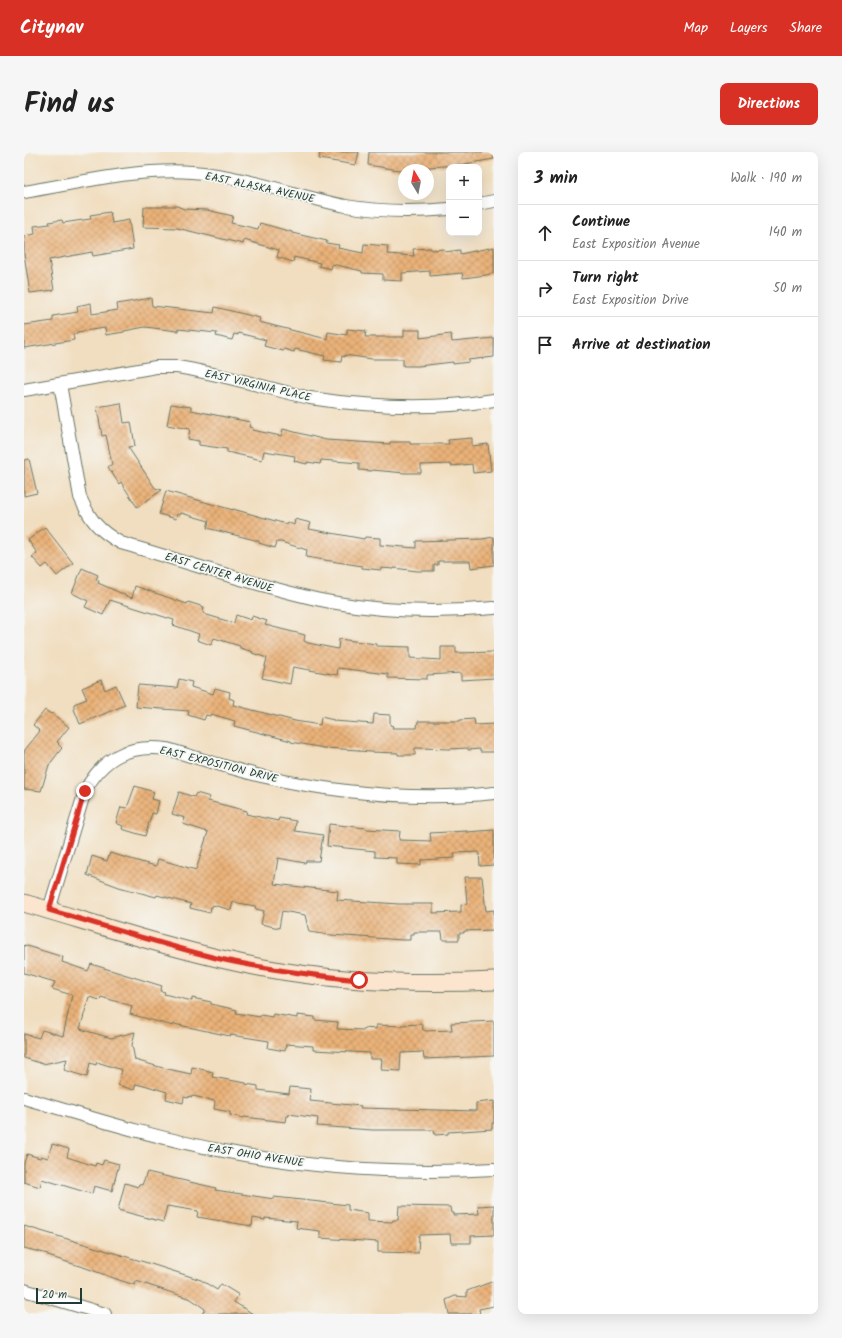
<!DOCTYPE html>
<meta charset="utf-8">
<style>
body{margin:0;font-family:Kalam,sans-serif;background:#f6f6f6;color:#222}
.controls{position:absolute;right:12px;top:12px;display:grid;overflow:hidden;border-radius:8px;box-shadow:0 4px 16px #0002}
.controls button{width:36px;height:36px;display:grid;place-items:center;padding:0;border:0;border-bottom:1px solid #e0e0e0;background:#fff;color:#222;font:20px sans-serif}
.compass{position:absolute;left:374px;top:12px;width:36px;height:36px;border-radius:50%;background:#fff;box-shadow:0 4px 16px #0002;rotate:350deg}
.scale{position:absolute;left:12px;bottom:10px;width:46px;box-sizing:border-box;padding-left:4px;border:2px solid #1f3d34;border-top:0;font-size:11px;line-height:14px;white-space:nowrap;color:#1f3d34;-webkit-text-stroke:3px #f6f6f2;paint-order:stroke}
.stop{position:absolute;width:12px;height:12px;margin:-9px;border:3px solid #d93025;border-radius:50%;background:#fff}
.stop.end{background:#d93025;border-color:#fff;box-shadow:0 1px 4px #0008}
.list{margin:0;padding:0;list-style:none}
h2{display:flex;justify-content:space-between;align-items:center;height:52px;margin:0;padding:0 16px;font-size:17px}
h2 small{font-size:13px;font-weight:400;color:#767676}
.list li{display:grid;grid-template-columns:26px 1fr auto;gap:12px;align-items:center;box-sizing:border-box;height:56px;padding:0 16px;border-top:1px solid #e0e0e0}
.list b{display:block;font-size:15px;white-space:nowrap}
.list p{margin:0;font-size:13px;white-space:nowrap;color:#767676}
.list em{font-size:13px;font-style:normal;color:#767676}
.icon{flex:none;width:22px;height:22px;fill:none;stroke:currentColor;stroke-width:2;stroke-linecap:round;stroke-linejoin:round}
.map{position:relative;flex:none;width:470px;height:1162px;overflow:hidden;border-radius:8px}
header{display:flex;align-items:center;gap:24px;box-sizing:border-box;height:56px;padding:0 20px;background:#d93025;color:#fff}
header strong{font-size:19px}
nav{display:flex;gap:22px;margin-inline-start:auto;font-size:14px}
.intro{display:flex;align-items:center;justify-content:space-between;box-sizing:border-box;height:96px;padding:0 24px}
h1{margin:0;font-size:28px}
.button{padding:10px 18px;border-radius:8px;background:#d93025;color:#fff;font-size:14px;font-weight:700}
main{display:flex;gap:24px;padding:0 24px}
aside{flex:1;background:#fff;border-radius:8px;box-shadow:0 4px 16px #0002}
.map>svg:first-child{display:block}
</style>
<header>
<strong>Citynav</strong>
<nav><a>Map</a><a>Layers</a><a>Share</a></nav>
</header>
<div class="intro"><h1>Find us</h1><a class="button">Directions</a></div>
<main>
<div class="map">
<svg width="470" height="1162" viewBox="0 0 470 1162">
<defs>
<pattern id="building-cross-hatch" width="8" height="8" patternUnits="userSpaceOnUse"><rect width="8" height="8" fill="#ebb279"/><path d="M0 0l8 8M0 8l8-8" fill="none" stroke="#be9264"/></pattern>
</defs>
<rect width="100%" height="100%" fill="#f6f6f2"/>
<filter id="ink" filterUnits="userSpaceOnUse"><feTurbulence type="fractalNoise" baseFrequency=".025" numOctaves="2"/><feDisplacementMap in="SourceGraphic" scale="8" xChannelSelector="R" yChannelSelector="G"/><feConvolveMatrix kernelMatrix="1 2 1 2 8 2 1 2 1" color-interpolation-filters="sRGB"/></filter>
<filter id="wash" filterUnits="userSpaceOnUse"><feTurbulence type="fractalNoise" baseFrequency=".012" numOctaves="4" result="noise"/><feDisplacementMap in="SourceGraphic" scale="16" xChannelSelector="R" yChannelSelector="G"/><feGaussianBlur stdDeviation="0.9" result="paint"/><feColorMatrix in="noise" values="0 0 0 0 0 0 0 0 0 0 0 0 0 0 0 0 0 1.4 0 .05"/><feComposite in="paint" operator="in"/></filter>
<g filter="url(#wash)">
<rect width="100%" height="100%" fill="#f1dec0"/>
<g id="blocks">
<g fill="url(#building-cross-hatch)">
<polygon points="296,0 335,0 332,13 295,7"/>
<polygon points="345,0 470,0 470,7 435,13 405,15 406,17 375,18 344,13"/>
<polygon points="139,54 153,54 160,57 183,58 209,64 207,71 234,77 236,71 268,80 268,81 303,89 302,91 315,93 314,96 339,101 340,92 364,94 363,102 390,104 389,97 407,96 407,98 420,97 421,100 436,98 436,102 470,95 470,121 462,123 439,126 438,121 406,124 406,119 378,121 378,129 359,128 359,122 338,121 338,119 308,112 307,117 295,114 296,111 270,105 269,110 253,105 255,98 220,88 219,92 153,76 119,75 120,55 139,55"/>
<polygon points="86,60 88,71 105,68 109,97 69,104 68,100 25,108 30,138 6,141 0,102 0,84 11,82 10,74 26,72 25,70 38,68 39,71 52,69 67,67 66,63"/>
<polygon points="127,146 128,154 190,161 191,155 236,166 235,170 303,187 304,180 323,183 323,177 342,179 341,185 380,185 380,178 396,178 396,186 427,182 428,190 470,186 470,205 444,208 445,210 429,212 429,210 394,214 379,214 379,207 348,207 321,203 321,205 318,204 317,210 300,208 301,204 271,197 270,200 260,197 259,199 240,194 242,188 214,181 214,183 210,182 208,188 192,184 193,181 154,177 154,179 121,175 100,179 100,180 82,183 81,176 53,180 53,182 49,182 50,188 0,196 0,173 29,169 29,164 54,160 53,154 67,151 68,162 94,158 93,152"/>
<polygon points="97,251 100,271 107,270 111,294 104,295 131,336 138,338 113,355 97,330 95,332 84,315 88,312 82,283 78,284 73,255"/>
<polygon points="147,252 167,255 167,258 226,270 225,275 229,276 228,278 257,284 259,277 302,288 366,292 366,290 386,290 386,292 425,292 424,288 448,286 448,294 464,292 467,319 449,321 448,312 427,314 427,312 397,313 397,321 381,321 348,318 348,319 335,318 335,311 297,308 296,312 283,310 283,312 270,309 271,304 240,299 238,308 203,300 203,297 175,293 175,289 164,287 166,277 143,273"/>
<polygon points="5,307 13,341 0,344 0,308"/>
<polygon points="142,339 209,358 209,357 262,372 263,370 270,373 271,367 287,371 285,377 340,387 341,385 356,386 356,393 392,396 392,389 458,387 470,385 470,413 447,416 446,409 414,409 414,413 410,413 410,419 393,419 370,416 370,417 357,416 357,418 338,416 338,414 282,405 283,398 257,390 253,390 251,396 235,391 235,389 183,376 185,369 157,361 156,363 153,362 152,367 135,362"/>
<polygon points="21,375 49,411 33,424 23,412 18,416 8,405 13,401 4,388"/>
<polygon points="58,416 74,423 72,428 75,429 74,431 108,446 111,434 163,452 164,450 180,455 179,461 183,463 210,471 212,463 227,468 228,464 243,469 241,473 281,483 280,489 284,491 314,497 315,487 352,492 352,494 386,495 386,506 417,508 417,495 432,495 432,501 470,500 470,526 437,528 437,521 403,523 403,527 364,526 364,522 314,516 313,523 269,515 266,532 238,526 243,506 228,501 229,500 216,496 216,494 190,486 187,493 173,488 175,482 149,473 150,468 86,448 79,463 61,455 64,449 48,441"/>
<polygon points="155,527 168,530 167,535 189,542 191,536 206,540 205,546 210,548 209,553 271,569 296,573 297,565 310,568 310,569 349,572 350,562 366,563 366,573 369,574 368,576 393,576 394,569 436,569 436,568 450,567 451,573 470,572 470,600 456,600 456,597 444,598 444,596 425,597 396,596 391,596 391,603 374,603 374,601 346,600 335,599 335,598 300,596 267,590 267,589 210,574 211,569 187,562 186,564 182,563 180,568 164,563 165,559 112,555 114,533 153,536"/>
<polygon points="77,528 81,538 92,533 101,553 56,572 50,557 50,552 63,547 58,536"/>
<polygon points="21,558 27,562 28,561 45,575 33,590 35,591 34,592 38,596 25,613 17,639 0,637 0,599 16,579 9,573"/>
<polygon points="111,634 130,640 128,647 135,649 132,662 128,661 121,684 98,677 99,674 92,671 97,655 103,656"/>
<polygon points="155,640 170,645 172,641 186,645 184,649 223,659 222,662 254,669 255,666 272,669 271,679 299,683 295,709 282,709 281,711 254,706 250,732 314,739 313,748 375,752 409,752 409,761 437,760 437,753 443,752 441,725 458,725 462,759 470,758 470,778 440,779 440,781 435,781 435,788 419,788 418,780 390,780 390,782 386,782 386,788 379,788 307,783 285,780 281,763 258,759 255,776 237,772 240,759 232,757 231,754 209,750 207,758 189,753 188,755 187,755 186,761 166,756 167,752 133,743 132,745 95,735 63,723 68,704 83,709 86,701 124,712 132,714 134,707 172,718 184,680 159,672 161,666 148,662"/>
<polygon points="305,672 342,676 342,677 376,679 375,688 407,689 406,681 443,679 443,680 470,678 470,713 456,714 455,700 430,701 431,706 397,708 397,713 373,712 373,706 351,705 351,699 303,694"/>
<polygon points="0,793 39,805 38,810 64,819 67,812 138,834 136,839 141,840 140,842 168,849 168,846 187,850 187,852 213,858 212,861 236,865 237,863 248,865 249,862 273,866 273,863 291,865 291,868 314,870 313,877 340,878 340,876 352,877 352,873 378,874 378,873 398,872 399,878 400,878 401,879 428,878 427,871 470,869 470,904 400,907 399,900 377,901 376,919 357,918 358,907 346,907 346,901 289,898 289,894 262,892 261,899 244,896 245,889 207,883 206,884 150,872 149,874 106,862 108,854 77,845 76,848 65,845 56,877 87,886 111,880 108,893 111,908 139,916 167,922 168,915 189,920 188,925 222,931 222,932 234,934 234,938 265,942 266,935 287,937 286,949 337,954 336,956 452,959 452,951 470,949 470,971 468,971 468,977 424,980 424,982 411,983 410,978 348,978 293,974 294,966 265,962 265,964 263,964 262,970 220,965 220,966 206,963 206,960 190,957 191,949 169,944 168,945 165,944 164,946 160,945 159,951 142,947 143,940 120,933 120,934 112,932 110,938 94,933 98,918 73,910 72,913 66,911 63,925 40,918 43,907 19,912 0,906 0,882 15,886 18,878 39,884 48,843 28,837 31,830 0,821"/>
<polygon points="28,992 45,997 43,1005 71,1014 72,1011 78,1013 80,1008 95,1012 88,1039 70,1034 68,1042 18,1027 16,1035 0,1030 0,1011 3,1002 16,1006 17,1004 24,1006"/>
<polygon points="123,1020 192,1036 191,1038 250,1047 250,1045 324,1053 324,1058 344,1061 344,1069 368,1070 369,1068 374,1068 375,1054 426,1055 427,1061 429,1061 429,1063 455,1062 454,1054 470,1053 470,1083 447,1084 447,1091 427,1091 426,1082 395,1083 394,1101 354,1100 354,1090 296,1086 296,1079 272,1076 273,1069 241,1066 241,1068 229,1066 228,1074 173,1065 174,1059 143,1054 139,1070 94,1058 101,1031 114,1035 115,1032 118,1033"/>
<polygon points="0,1074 127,1112 177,1128 193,1138 197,1132 215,1143 210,1150 229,1162 178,1162 181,1157 167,1147 112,1129 111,1133 98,1129 62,1116 24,1104 24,1102 0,1096"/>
<polygon points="470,1129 470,1154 455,1157 456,1162 425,1162 422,1148 431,1144 443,1145 443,1139"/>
</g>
</g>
</g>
<g filter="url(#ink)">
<use href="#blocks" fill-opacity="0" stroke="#687565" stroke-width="1"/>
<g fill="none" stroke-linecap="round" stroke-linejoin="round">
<defs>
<g id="street">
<path d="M0,40C55,31 112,16 168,20C221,24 271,44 322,54C356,60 390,60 425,57"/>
<polyline points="455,52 470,49"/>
<path d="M36,232L56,345C66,368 75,379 97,391C135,402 172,414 210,425C242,434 274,444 307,450C361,460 416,461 470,456"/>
<path d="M0,238L132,215H153C198,222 242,236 286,246C304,249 322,251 340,252C384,256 427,255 470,248"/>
<path d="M25,758L61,639C79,605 105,592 143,597C174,606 205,616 237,624C312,641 393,649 470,641"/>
<path d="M0,946C68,966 135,987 205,1000C292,1017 382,1022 470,1017"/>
<polyline points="0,1138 81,1162"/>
</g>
<path id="secondary" d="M0,751C79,774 159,801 240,816C316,830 393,833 470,829"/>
</defs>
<use href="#street" stroke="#687565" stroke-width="14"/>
<use href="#secondary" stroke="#687565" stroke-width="19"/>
<use href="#street" stroke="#fff" stroke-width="12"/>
<use href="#secondary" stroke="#fbe5cf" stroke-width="17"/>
</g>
</g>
<g fill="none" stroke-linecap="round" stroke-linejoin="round" filter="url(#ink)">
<path stroke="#d93025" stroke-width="5" d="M61,639L25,758C81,774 136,792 192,806C239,817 287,823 335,828"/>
</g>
<g text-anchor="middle" stroke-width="3.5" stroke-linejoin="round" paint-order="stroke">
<g font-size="11" fill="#1f3d34" stroke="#f6f6f2">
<text transform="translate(236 35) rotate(12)" y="4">EAST ALASKA AVENUE</text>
<text transform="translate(234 233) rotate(13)" y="4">EAST VIRGINIA PLACE</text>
<text transform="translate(195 420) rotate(17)" y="4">EAST CENTER AVENUE</text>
<text transform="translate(195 612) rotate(14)" y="4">EAST EXPOSITION DRIVE</text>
<text transform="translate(232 1003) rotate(9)" y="4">EAST OHIO AVENUE</text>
</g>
</g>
</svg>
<div class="controls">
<button>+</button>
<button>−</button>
</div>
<svg class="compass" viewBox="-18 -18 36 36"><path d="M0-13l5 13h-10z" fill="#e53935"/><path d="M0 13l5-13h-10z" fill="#767676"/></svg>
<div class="scale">20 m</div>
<div class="stop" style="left:335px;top:828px"></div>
<div class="stop end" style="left:61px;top:639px"></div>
</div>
<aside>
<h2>3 min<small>Walk · 190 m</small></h2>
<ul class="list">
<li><svg class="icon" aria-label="ahead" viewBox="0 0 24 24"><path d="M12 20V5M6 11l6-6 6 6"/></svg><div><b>Continue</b><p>East Exposition Avenue</p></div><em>140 m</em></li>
<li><svg class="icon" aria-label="right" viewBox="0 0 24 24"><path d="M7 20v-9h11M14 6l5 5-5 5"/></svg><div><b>Turn right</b><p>East Exposition Drive</p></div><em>50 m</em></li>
<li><svg class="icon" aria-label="arrive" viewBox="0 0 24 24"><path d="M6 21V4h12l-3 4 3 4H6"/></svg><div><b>Arrive at destination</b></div></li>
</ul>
</aside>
</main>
